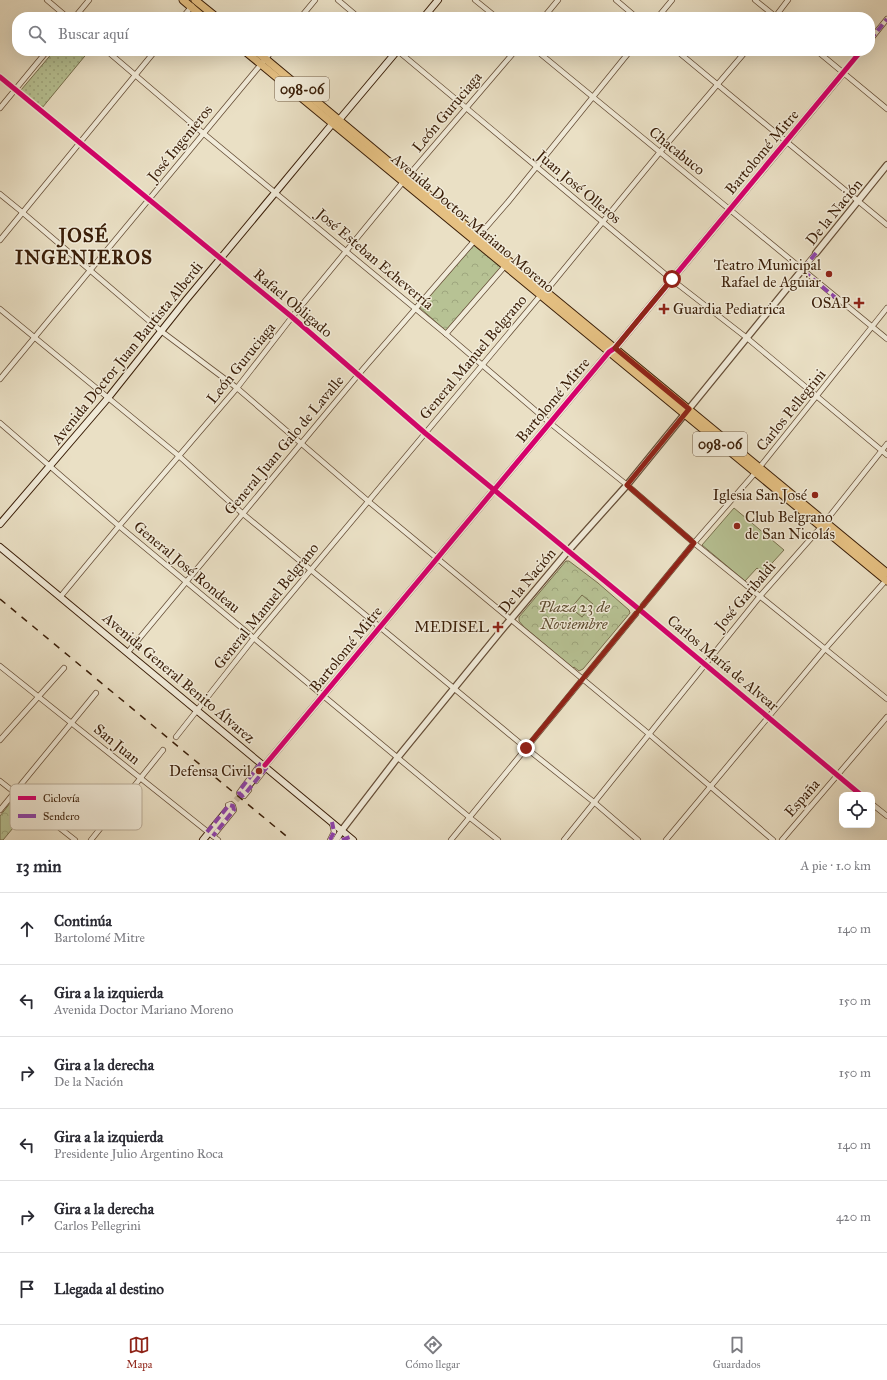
<!DOCTYPE html>
<html lang="es">
<meta charset="utf-8">
<style>
body{margin:0;font-family:"IM FELL Great Primer",serif;background:#f7f7f7;color:#2b2b33}
.controls{position:absolute;right:12px;bottom:12px;display:grid;overflow:hidden;border-radius:8px;box-shadow:0 4px 16px #0002}
.controls button{width:36px;height:36px;display:grid;place-items:center;padding:0;border:0;border-bottom:1px solid #e1e1e2;background:#fff;color:#2b2b33;font:20px sans-serif}
.stop{position:absolute;width:12px;height:12px;margin:-9px;border:3px solid #8f2418;border-radius:50%;background:#fff}
.stop.end{background:#8f2418;border-color:#fff;box-shadow:0 1px 4px #0008}
.list{margin:0;padding:0;list-style:none}
h2{display:flex;justify-content:space-between;align-items:center;height:52px;margin:0;padding:0 16px;font-size:17px}
h2 small{font-size:13px;font-weight:400;color:#7c7c81}
.list li{display:grid;grid-template-columns:26px 1fr auto;gap:12px;align-items:center;box-sizing:border-box;height:72px;padding:0 16px;border-top:1px solid #e1e1e2}
.list b{display:block;font-size:15px;white-space:nowrap}
.list p{margin:0;font-size:13px;white-space:nowrap;color:#7c7c81}
.list em{font-size:13px;font-style:normal;color:#7c7c81}
.icon{flex:none;width:22px;height:22px;fill:none;stroke:currentColor;stroke-width:2;stroke-linecap:round;stroke-linejoin:round}
.map{position:relative;flex:none;width:887px;height:840px;overflow:hidden}
.search{position:absolute;background:#fff;box-shadow:0 4px 16px #0002;left:12px;right:12px;top:12px;height:44px;display:flex;align-items:center;gap:10px;box-sizing:border-box;padding:0 14px;border-radius:16px;color:#7c7c81;font-size:15px}
.sheet{height:484px;background:#fff}
nav{display:flex;justify-content:space-around;align-items:center;box-sizing:border-box;height:56px;border-top:1px solid #e1e1e2;background:#fff;font-size:11px;color:#7c7c81}
nav a{display:grid;justify-items:center;gap:2px}
nav .on{color:#8f2418}
.map>svg:first-child{display:block}
</style>
<div class="map">
<svg width="887" height="840" viewBox="0 0 887 840">
<defs>
<pattern id="grass-dots" width="8" height="8" patternUnits="userSpaceOnUse"><rect width="8" height="8" fill="#b7c294"/><path d="M2 2h.1M6 6h.1" fill="none" stroke="#9ea67e" stroke-width="1.8" stroke-linecap="round"/></pattern>
<pattern id="park-crowns" width="20" height="18" patternUnits="userSpaceOnUse"><rect width="20" height="18" fill="#b7c294"/><path d="M2 6a3 3 0 1 1 6 0M12 15a3 3 0 1 1 6 0" fill="none" stroke="#9ea67e"/></pattern>
</defs>
<rect width="100%" height="100%" fill="#eae0c5"/>
<filter id="stains"><feTurbulence type="fractalNoise" baseFrequency=".005" numOctaves="4"/><feColorMatrix values="0 0 0 0 .2 0 0 0 0 .09 0 0 0 0 .02 0 0 0 .5 -.17"/></filter>
<radialGradient id="worn" r=".72"><stop offset=".6" stop-color="#630" stop-opacity="0"/><stop offset="1" stop-color="#630" stop-opacity=".3"/></radialGradient>
<polygon fill="url(#grass-dots)" stroke="#78704e" points="54,51 89,51 42,108 21,90"/>
<g fill="url(#park-crowns)" stroke="#78704e">
<polygon points="475,244 502,267 446,331 419,307"/>
<polygon points="566,561 569,561 598,583 629,610 630,613 583,669 579,671 574,667 573,668 524,627 519,621 519,617"/>
<polygon points="14,798 28,810 3,840 0,840 0,816"/>
</g>
<g fill="#b7c294" stroke="#78704e">
<polygon points="734,508 784,550 763,573 757,568 745,581 702,545"/>
<polygon points="582,595 593,604 582,617 571,608"/>
</g>
<g fill="none" stroke-linecap="round" stroke-linejoin="round">
<polyline stroke="#c7b99f" stroke-width="6" stroke-dasharray="6 3" stroke-linecap="butt" points="230,807 244,791"/>
<defs>
<g id="minor">
<polyline points="47,0 67,17"/>
<polyline points="338,0 358,17"/>
<polyline points="475,0 496,17"/>
<polyline points="616,0 636,17"/>
<polyline points="755,0 776,17"/>
<polyline points="75,17 89,0"/>
<polyline points="183,17 192,6"/>
<polyline points="301,17 315,0"/>
<polyline points="544,17 558,0"/>
<polyline points="658,17 672,0"/>
<polyline points="775,17 788,0"/>
<polyline points="870,40 887,19"/>
<polyline points="107,51 203,133 446,334 550,423 627,485 694,543 887,699"/>
<polyline points="398,51 671,279 747,338 887,455"/>
<polyline points="537,51 887,339"/>
<polyline points="677,51 887,225"/>
<polyline points="817,51 887,109"/>
<polyline points="843,73 861,51"/>
<polyline points="0,77 292,317 425,433 640,610 861,795"/>
<polyline points="0,108 47,51"/>
<polyline points="0,194 22,212 161,331 237,388 368,501 649,734 773,840"/>
<polyline points="0,240 155,51"/>
<polyline points="802,270 816,253"/>
<polyline points="546,291 660,152 746,51"/>
<polyline points="0,309 179,456 242,513 526,748 595,803 638,840"/>
<polyline points="446,334 505,266"/>
<polyline points="0,379 272,51"/>
<polyline points="0,423 119,526 469,817 498,840"/>
<polyline points="759,468 887,308"/>
<polyline points="61,596 119,526 237,388 292,317 403,182 515,51"/>
<polyline points="128,652 358,375 508,202 630,51"/>
<polyline points="0,666 218,840"/>
<polyline points="176,737 254,638 540,296"/>
<polyline points="0,740 64,668"/>
<polyline points="0,781 75,840"/>
<polyline points="256,781 267,767"/>
<polyline points="249,790 244,796 239,793 261,763"/>
<polyline points="872,804 887,816"/>
<polyline points="0,810 96,693"/>
<polyline points="213,836 234,810 233,806 231,804 228,805"/>
<polyline points="91,840 163,750"/>
<polyline points="330,840 334,832 332,823"/>
<polyline points="342,840 350,837"/>
<polyline points="451,840 694,543 755,473"/>
<polyline points="564,840 761,595 821,527 887,444"/>
<polyline points="666,840 825,649 887,579"/>
<polyline points="782,840 887,717"/>
</g>
<g id="tertiary">
<polyline points="816,253 887,165"/>
<polyline points="265,765 609,352 615,348 843,73"/>
<polyline points="342,830 398,757 500,632 568,551 627,485 802,270"/>
</g>
<g id="secondary">
<polyline points="424,17 438,0"/>
<polyline points="0,524 108,398 186,300 333,123 339,120 397,51"/>
<polyline points="0,547 353,840"/>
<polyline points="244,791 265,765"/>
<polyline points="203,840 230,807"/>
<polyline points="336,840 342,830"/>
</g>
<g id="primary">
<polyline points="183,0 203,17"/>
<polyline points="195,0 216,17"/>
<polyline points="245,51 887,581"/>
<polyline points="256,51 407,177 887,573"/>
</g>
</defs>
<use href="#minor" stroke="#664e37" stroke-width="6"/>
<use href="#tertiary" stroke="#664e37" stroke-width="8"/>
<use href="#secondary" stroke="#3a1e08" stroke-width="8"/>
<use href="#primary" stroke="#3a1e08" stroke-width="9"/>
<use href="#minor" stroke="#f1ebd9" stroke-width="4.5"/>
<use href="#tertiary" stroke="#f1ebd9" stroke-width="5.5"/>
<use href="#secondary" stroke="#f1ebd9" stroke-width="6"/>
<use href="#primary" stroke="#e5c082" stroke-width="7"/>
<polyline stroke="#3a1e08" stroke-width="1.5" stroke-dasharray="7 7" stroke-linecap="butt" points="0,599 291,840"/>
<g stroke="#8e44ad" stroke-width="4" stroke-dasharray="8 4" stroke-linecap="butt">
<polyline points="870,40 887,19"/>
<polyline points="816,253 802,270 837,299"/>
<polyline points="261,763 239,791 239,793 242,796 245,794 267,767"/>
<polyline points="207,832 229,805 233,806 234,810 213,836"/>
<polyline points="330,840 334,832 332,822"/>
<polyline points="342,840 350,837"/>
</g>
<defs>
<g id="cycleway">
<polyline points="0,77 292,317 425,433 640,610 861,795"/>
<polyline points="265,765 609,352 615,348 861,51"/>
</g>
</defs>
<use href="#cycleway" stroke="#f1ebd9" stroke-width="8"/>
<use href="#cycleway" stroke="#d6006c" stroke-width="5"/>
</g>
<g fill="none" stroke-linecap="round" stroke-linejoin="round">
<polyline stroke="#8f2418" stroke-width="5" points="526,748 694,543 627,485 689,409 615,348 672,279"/>
</g>
<g fill="#8f2418" stroke="#f1ebd9" stroke-width="1.5">
<circle cx="829" cy="274" r="4"/>
<path d="M857 297h4v4h4v4h-4v4h-4v-4h-4v-4h4z"/>
<path d="M662 303h4v4h4v4h-4v4h-4v-4h-4v-4h4z"/>
<circle cx="815" cy="495" r="4"/>
<circle cx="737" cy="526" r="4"/>
<path d="M496 621h4v4h4v4h-4v4h-4v-4h-4v-4h4z"/>
<circle cx="259" cy="771" r="4"/>
</g>
<g text-anchor="middle" stroke-width="3" stroke-linejoin="round" paint-order="stroke">
<g fill="#f1ebd9" stroke="#715c47" stroke-width="1">
<rect x="275" y="77" width="54" height="24" rx="3"/>
<rect x="693" y="432" width="54" height="24" rx="3"/>
</g>
<g font-size="14" font-weight="bold" fill="#3a1e08">
<text x="302" y="94">098-06</text>
<text x="720" y="449">098-06</text>
</g>
<g font-size="15" fill="#3a1e08" stroke="#f1ebd9">
<text transform="translate(447 112) rotate(-50)" y="5">León Guruciaga</text>
<text transform="translate(180 143) rotate(-51)" y="5">José Ingenieros</text>
<text transform="translate(677 151) rotate(39)" y="5">Chacabuco</text>
<text transform="translate(762 152) rotate(-50)" y="5">Bartolomé Mitre</text>
<text transform="translate(579 187) rotate(40)" y="5">Juan José Olleros</text>
<text transform="translate(834 212) rotate(-51)" y="5">De la Nación</text>
<text transform="translate(473 223) rotate(40)" y="5">Avenida Doctor Mariano Moreno</text>
<text transform="translate(375 259) rotate(40)" y="5">José Esteban Echeverría</text>
<text transform="translate(293 303) rotate(40)" y="5">Rafael Obligado</text>
<text transform="translate(127 353) rotate(-51)" y="5">Avenida Doctor Juan Bautista Alberdi</text>
<text transform="translate(473 357) rotate(-50)" y="5">General Manuel Belgrano</text>
<text transform="translate(241 363) rotate(-51)" y="5">León Guruciaga</text>
<text transform="translate(553 400) rotate(-50)" y="5">Bartolomé Mitre</text>
<text transform="translate(791 410) rotate(-51)" y="5">Carlos Pellegrini</text>
<text transform="translate(284 445) rotate(-50)" y="5">General Juan Galo de Lavalle</text>
<text transform="translate(187 567) rotate(40)" y="5">General José Rondeau</text>
<text transform="translate(527 581) rotate(-50)" y="5">De la Nación</text>
<text transform="translate(745 596) rotate(-50)" y="5">José Garibaldi</text>
<text transform="translate(266 606) rotate(-51)" y="5">General Manuel Belgrano</text>
<text transform="translate(346 649) rotate(-51)" y="5">Bartolomé Mitre</text>
<text transform="translate(723 663) rotate(40)" y="5">Carlos María de Alvear</text>
<text transform="translate(179 678) rotate(40)" y="5">Avenida General Benito Álvarez</text>
<text transform="translate(117 744) rotate(39)" y="5">San Juan</text>
<text transform="translate(802 798) rotate(-49)" y="5">España</text>
</g>
<g font-size="15" fill="#3a1e08" stroke="#f1ebd9" text-anchor="end">
<text x="821" y="270">Teatro Municipal<tspan x="821" dy="17">Rafael de Aguiar</tspan></text>
<text x="850" y="308">OSAP</text>
<text x="673" y="314" text-anchor="start">Guardia Pediatrica</text>
<text x="807" y="500">Iglesia San José</text>
<text x="745" y="522" text-anchor="start">Club Belgrano<tspan x="745" dy="17">de San Nicolás</tspan></text>
<text x="489" y="632">MEDISEL</text>
<text x="251" y="776">Defensa Civil</text>
</g>
<g font-size="15" font-style="italic" fill="#604f32" stroke="#f1ebd9">
<text x="574" y="612">Plaza 23 de<tspan x="574" dy="17">Noviembre</tspan></text>
</g>
<g font-size="19" font-weight="bold" letter-spacing="1" fill="#3a1e08" stroke="#f1ebd9">
<text x="84" y="242">JOSÉ<tspan x="84" dy="22">INGENIEROS</tspan></text>
</g>
</g>
<rect x="10" y="784" width="132" height="46" rx="6" fill="#f1ebd9" stroke="#baae9a" stroke-width="1"/>
<rect x="18" y="796" width="18" height="4" fill="#d6006c"/>
<rect x="18" y="814" width="18" height="4" fill="#8e44ad"/>
<g font-size="11" fill="#3a1e08">
<text x="43" y="802">Ciclovía</text>
<text x="43" y="820">Sendero</text>
</g>
<rect width="100%" height="100%" filter="url(#stains)"/>
<rect width="100%" height="100%" fill="url(#worn)"/>
</svg>
<div class="controls">
<button><svg class="icon" aria-label="locate" viewBox="0 0 24 24"><circle cx="12" cy="12" r="6"/><path d="M12 2v4M12 18v4M2 12h4M18 12h4"/></svg></button>
</div>
<div class="stop" style="left:672px;top:279px"></div>
<div class="stop end" style="left:526px;top:748px"></div>
<div class="search"><svg class="icon" aria-label="search" viewBox="0 0 24 24"><circle cx="10" cy="10" r="6"/><path d="M15 15l6 6"/></svg>Buscar aquí</div>
</div>
<section class="sheet">
<h2>13 min<small>A pie · 1.0 km</small></h2>
<ul class="list">
<li><svg class="icon" aria-label="ahead" viewBox="0 0 24 24"><path d="M12 20V5M6 11l6-6 6 6"/></svg><div><b>Continúa</b><p>Bartolomé Mitre</p></div><em>140 m</em></li>
<li><svg class="icon" aria-label="left" viewBox="0 0 24 24"><path d="M17 20v-9H6M10 6l-5 5 5 5"/></svg><div><b>Gira a la izquierda</b><p>Avenida Doctor Mariano Moreno</p></div><em>150 m</em></li>
<li><svg class="icon" aria-label="right" viewBox="0 0 24 24"><path d="M7 20v-9h11M14 6l5 5-5 5"/></svg><div><b>Gira a la derecha</b><p>De la Nación</p></div><em>150 m</em></li>
<li><svg class="icon" aria-label="left" viewBox="0 0 24 24"><path d="M17 20v-9H6M10 6l-5 5 5 5"/></svg><div><b>Gira a la izquierda</b><p>Presidente Julio Argentino Roca</p></div><em>140 m</em></li>
<li><svg class="icon" aria-label="right" viewBox="0 0 24 24"><path d="M7 20v-9h11M14 6l5 5-5 5"/></svg><div><b>Gira a la derecha</b><p>Carlos Pellegrini</p></div><em>420 m</em></li>
<li><svg class="icon" aria-label="arrive" viewBox="0 0 24 24"><path d="M6 21V4h12l-3 4 3 4H6"/></svg><div><b>Llegada al destino</b></div></li>
</ul>
</section>
<nav>
<a class="on"><svg class="icon" aria-label="map" viewBox="0 0 24 24"><path d="M3 6l6-2 6 2 6-2v14l-6 2-6-2-6 2zM9 4v14M15 6v14"/></svg>Mapa</a>
<a><svg class="icon" aria-label="directions" viewBox="0 0 24 24"><path d="M12 3l9 9-9 9-9-9zM9 14v-3h6M13 9l2 2-2 2"/></svg>Cómo llegar</a>
<a><svg class="icon" aria-label="saved" viewBox="0 0 24 24"><path d="M7 4h10v16l-5-4-5 4z"/></svg>Guardados</a>
</nav>
